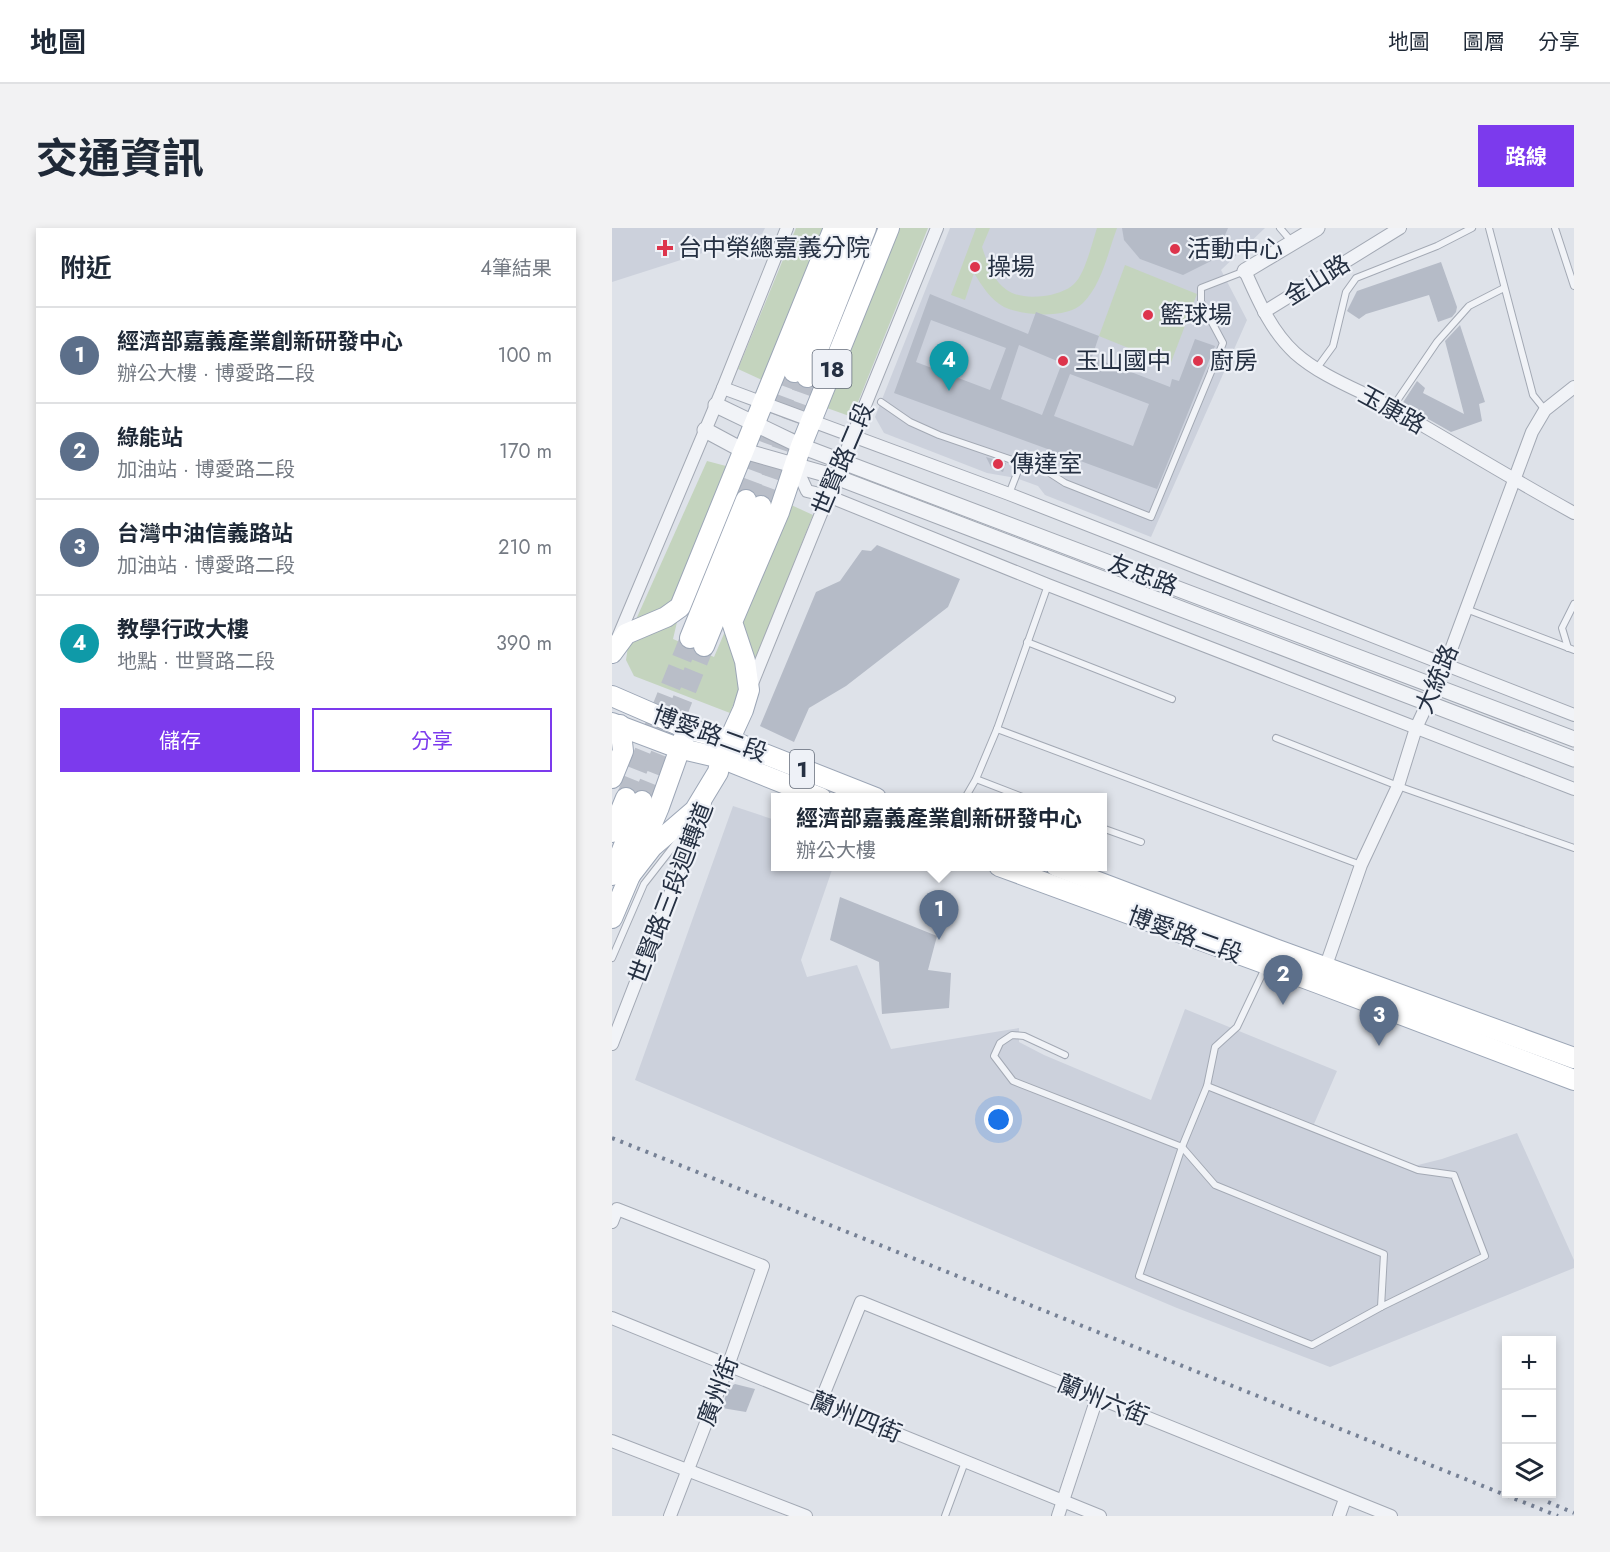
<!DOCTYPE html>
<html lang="zh-TW">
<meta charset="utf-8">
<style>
body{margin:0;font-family:Jost,"Noto Sans TC",sans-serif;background:#f2f2f3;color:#1f2937}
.controls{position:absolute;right:18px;bottom:18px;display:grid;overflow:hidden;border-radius:0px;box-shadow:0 3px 9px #0003}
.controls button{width:54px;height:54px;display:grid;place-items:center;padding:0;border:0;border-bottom:2px solid #e0e1e3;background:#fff;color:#1f2937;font:30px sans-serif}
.you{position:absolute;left:387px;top:892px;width:21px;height:21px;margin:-15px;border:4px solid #fff;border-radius:50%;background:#1a73e8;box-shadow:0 0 0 9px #1a73e833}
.badge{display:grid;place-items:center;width:39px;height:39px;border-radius:50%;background:#7c3aed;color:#fff;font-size:20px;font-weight:700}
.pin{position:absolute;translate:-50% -50px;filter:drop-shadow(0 2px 3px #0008)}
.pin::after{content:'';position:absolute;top:32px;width:21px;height:18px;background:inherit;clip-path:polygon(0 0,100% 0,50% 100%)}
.popup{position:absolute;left:159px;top:565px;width:336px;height:78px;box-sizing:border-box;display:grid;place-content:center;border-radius:0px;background:#fff;filter:drop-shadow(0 2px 4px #0005);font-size:20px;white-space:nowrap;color:#747a83}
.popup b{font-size:22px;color:#1f2937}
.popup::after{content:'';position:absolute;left:50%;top:100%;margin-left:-12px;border:12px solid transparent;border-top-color:#fff}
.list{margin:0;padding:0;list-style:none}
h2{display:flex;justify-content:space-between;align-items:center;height:78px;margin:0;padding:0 24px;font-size:26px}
h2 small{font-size:20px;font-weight:400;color:#747a83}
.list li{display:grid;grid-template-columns:39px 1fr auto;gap:18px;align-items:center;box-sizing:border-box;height:96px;padding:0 24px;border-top:2px solid #e0e1e3}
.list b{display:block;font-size:22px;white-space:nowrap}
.list p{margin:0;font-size:20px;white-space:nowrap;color:#747a83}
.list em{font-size:20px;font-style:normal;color:#747a83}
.actions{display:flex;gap:12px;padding:18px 24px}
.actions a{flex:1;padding:14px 0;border:2px solid #7c3aed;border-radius:0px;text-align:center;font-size:21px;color:#7c3aed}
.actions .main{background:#7c3aed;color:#fff}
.icon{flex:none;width:33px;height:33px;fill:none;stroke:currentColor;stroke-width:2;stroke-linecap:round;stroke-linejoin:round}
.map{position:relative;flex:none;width:962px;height:1288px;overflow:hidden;border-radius:0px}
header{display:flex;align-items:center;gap:36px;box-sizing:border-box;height:84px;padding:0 30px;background:#fff;border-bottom:2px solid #e0e1e3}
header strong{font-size:28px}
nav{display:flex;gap:33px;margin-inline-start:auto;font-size:21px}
.intro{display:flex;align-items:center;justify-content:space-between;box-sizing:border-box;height:144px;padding:0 36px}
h1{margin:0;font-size:42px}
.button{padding:15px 27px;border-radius:0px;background:#7c3aed;color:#fff;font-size:21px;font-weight:700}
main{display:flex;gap:36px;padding:0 36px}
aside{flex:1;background:#fff;border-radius:0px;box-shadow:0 3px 9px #0003}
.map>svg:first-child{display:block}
</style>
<header>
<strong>地圖</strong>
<nav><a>地圖</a><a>圖層</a><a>分享</a></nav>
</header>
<div class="intro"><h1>交通資訊</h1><a class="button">路線</a></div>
<main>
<aside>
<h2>附近<small>4筆結果</small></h2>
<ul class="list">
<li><span class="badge" style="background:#5c6f8a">1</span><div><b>經濟部嘉義產業創新研發中心</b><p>辦公大樓 · 博愛路二段</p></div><em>100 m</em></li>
<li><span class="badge" style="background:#5c6f8a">2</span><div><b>綠能站</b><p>加油站 · 博愛路二段</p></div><em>170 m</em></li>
<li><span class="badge" style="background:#5c6f8a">3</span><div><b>台灣中油信義路站</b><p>加油站 · 博愛路二段</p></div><em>210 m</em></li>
<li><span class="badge" style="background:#0f9aa8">4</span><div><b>教學行政大樓</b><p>地點 · 世賢路二段</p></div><em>390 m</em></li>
</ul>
<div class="actions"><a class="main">儲存</a><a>分享</a></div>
</aside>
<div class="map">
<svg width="962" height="1288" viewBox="0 0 962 1288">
<rect width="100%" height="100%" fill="#dee2e9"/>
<g fill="#ccd1dc">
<polygon points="0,0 153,0 150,6 0,54"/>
<polygon points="338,0 653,0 609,42 635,92 539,309 433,267 426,258 404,250 375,245 272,205 263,189"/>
<polygon points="121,578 163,592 164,638 221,639 189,732 195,749 245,737 279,821 407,800 407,814 432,827 539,872 573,781 725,843 702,896 802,938 830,931 905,905 962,1032 962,1040 718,1139 565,1080 23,852"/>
</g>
<g fill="#c4d4be">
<polygon points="184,0 213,0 150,152 126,141"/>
<polygon points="284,0 316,0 240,189 215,180"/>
<path d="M364,0H378L370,19C381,53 392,73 432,68C441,67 455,63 462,56C473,46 480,15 485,0H505C496,24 490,56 471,75C456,91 411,88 392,79C378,71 370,58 362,45L353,72L339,67Z"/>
<polygon points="513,37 585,66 558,137 487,108"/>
<polygon points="95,233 114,238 64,376 22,396"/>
<polygon points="177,276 201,287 139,443 125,395"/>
<polygon points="65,394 61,411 102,429 114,401 130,454 118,485 22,448 14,432 17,411"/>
</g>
<g fill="#b5bbc7" fill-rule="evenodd">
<polygon points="510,0 616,0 603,31 571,47 528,31 512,12"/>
<polygon points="829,34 845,79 844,84 840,89 826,94 817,67 754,86 747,91 735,83 745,63"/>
<path d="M318,66L416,106L424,84L487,108L480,129L558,159L560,151L567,153L583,111L603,118L545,261L282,165ZM319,92L394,120L378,162L304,134ZM407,117L450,135L430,187L389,171ZM458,146L537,176L521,218L442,188Z"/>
<polygon points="848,97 873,174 867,176 870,193 839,204 790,176 805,153 813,160 811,165 852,186 833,113"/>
<polygon points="374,229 394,235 391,244 379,239"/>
<polygon points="265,317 348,351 336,379 234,458 197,480 182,514 148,498 204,364 228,353 250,322 259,323"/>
<polygon points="228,669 325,708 316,742 339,745 337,780 270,786 267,734 218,712"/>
<polygon points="123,1156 143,1161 134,1184 110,1180 116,1160"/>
</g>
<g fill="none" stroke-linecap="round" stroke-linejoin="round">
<g stroke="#b9bec8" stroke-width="20" stroke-dasharray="20 10" stroke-linecap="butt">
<polyline points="134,272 182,144"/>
<polyline points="149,278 195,149"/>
<polyline points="14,570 78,410"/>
<polyline points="30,573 92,418"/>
</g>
<defs>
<g id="service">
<polyline points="668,0 680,14"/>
<polyline points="877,0 921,167 933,182"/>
<polyline points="943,0 962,58"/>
<polyline points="705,140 721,118 734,64 744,50 825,18 860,0"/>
<polyline points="269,174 298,194 327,207 409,235 397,266"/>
<polyline points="780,180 825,114 857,78 892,60"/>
<polyline points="409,235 436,244 453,255 539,289 611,115 589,74 589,60 633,43"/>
<polyline points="854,381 962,422"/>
<polyline points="415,414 560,471"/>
<polyline points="956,420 950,400 962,376"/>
<polyline points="385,501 749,637"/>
<polyline points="664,510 786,558 962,620"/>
<polyline points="364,551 413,570"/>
<polyline points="353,570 364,551 385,501 436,357"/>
<polyline points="490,600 529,614"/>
<polyline points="0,730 32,656 64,615 82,597"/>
<polyline points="654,738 625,799 603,819 595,858 570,919 527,1048 700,1117 769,1079"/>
<polyline points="453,827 412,808 400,807 388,815 382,828 401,853 570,919 603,957 772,1026 769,1079 873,1028 842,947 806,942 595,858"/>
<polyline points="333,1288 353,1234"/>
</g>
<g id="minor">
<path d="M633,43C646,72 659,103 683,125C710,149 747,162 779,179C840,214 900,251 962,285"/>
<polyline points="652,84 788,0"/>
<polyline points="111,160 397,266 962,487"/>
<polyline points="183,237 195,263 216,268 436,357 962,561"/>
<polyline points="5,412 111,160 175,0"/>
<polyline points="139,458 325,0"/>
<polyline points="711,746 749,637 786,558 804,500 833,438 920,204 933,182 962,159"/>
<polyline points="0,816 93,576"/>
<polyline points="0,994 5,981 151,1038 116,1138 58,1288"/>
<polyline points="0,1090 488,1288"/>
<polyline points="208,1175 249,1074 779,1288"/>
<polyline points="0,1213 194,1288"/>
<polyline points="446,1288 485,1170"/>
<polyline points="727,1288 733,1271"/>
</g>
<g id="tertiary">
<polyline points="633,43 705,0"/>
<polyline points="104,177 189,218 962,511"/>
<polyline points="93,202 132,223 224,249 962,531"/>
</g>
<g id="primary">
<polyline points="182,144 239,0"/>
<polyline points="195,149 254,0"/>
<polyline points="78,410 134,272"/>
<polyline points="92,418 149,278"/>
<polyline points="0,425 14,406 54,389 68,379 222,0"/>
<polyline points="0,468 76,501 117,512 264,570"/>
<polyline points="0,495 66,520 109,530 209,570"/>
<polyline points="0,550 11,523 8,497"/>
<polyline points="0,604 14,570"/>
<polyline points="387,638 706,755 962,852"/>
<polyline points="444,638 663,721 962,830"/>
<polyline points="0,647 30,573"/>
<polyline points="16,650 40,619 83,582 106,544 109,530 131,482 137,462 133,433 120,394 167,284 189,218 277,0"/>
<polyline points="0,690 47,579 72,509"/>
</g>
</defs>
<use href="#service" stroke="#a3a9b4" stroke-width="8"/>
<use href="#minor" stroke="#a3a9b4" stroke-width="14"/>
<use href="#tertiary" stroke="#a3a9b4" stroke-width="17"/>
<use href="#primary" stroke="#9ca6b6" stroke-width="22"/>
<use href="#service" stroke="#f1f3f7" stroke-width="6"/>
<use href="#minor" stroke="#f1f3f7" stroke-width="12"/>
<use href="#tertiary" stroke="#f1f3f7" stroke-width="15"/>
<use href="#primary" stroke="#fff" stroke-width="20"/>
<g stroke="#768195" stroke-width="4" stroke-dasharray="3 6" stroke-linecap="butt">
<polyline points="0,910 946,1288"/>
<polyline points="936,1274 962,1285"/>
</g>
</g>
<g fill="#dd344c" stroke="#eef1f7" stroke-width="2">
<path d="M50 11h6v6h6v6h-6v6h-6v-6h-6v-6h6z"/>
<circle cx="563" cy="21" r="6"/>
<circle cx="363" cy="39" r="6"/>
<circle cx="536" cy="87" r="6"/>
<circle cx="451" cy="133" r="6"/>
<circle cx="586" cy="133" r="6"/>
<circle cx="386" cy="236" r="6"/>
</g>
<g text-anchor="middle" stroke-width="4.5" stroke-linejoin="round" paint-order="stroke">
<g fill="#eef1f7" stroke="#616a78" stroke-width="1.5">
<rect x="200.5" y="122" width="39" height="38" rx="4.5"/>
<rect x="178" y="522" width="24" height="38" rx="4.5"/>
</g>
<g font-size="22" font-weight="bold" fill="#253042">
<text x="220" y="149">18</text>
<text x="190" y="549">1</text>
</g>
<g font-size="24" fill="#253042" stroke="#eef1f7" text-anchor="start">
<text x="66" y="28">台中榮總嘉義分院</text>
<text x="575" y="29">活動中心</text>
<text x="375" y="47">操場</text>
<text x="548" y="95">籃球場</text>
<text x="463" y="141">玉山國中</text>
<text x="598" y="141">廚房</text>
<text x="398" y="244">傳達室</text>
</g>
<g font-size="24" fill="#253042" stroke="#eef1f7">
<text transform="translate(705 52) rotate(-32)" y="8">金山路</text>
<text transform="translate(780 182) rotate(29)" y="8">玉康路</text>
<text transform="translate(231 231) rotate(-67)" y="8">世賢路二段</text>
<text transform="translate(531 347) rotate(21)" y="8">友忠路</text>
<text transform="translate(825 451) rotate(-67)" y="8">大統路</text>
<text transform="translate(98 506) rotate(20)" y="8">博愛路二段</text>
<text transform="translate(59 665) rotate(-69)" y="8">世賢路三段迴轉道</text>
<text transform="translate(573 707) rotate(20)" y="8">博愛路二段</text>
<text transform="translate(106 1163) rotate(-69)" y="8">廣州街</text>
<text transform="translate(491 1172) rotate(22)" y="8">蘭州六街</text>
<text transform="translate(244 1189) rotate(22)" y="8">蘭州四街</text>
</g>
</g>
</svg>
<div class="controls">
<button>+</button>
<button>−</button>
<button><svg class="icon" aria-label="layers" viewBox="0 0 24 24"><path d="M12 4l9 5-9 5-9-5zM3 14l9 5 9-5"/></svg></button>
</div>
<div class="you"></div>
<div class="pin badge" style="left:327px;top:712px;background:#5c6f8a">1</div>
<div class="popup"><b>經濟部嘉義產業創新研發中心</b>辦公大樓</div>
<div class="pin badge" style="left:671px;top:777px;background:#5c6f8a">2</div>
<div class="pin badge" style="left:767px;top:818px;background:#5c6f8a">3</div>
<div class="pin badge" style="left:337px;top:163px;background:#0f9aa8">4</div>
</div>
</main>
